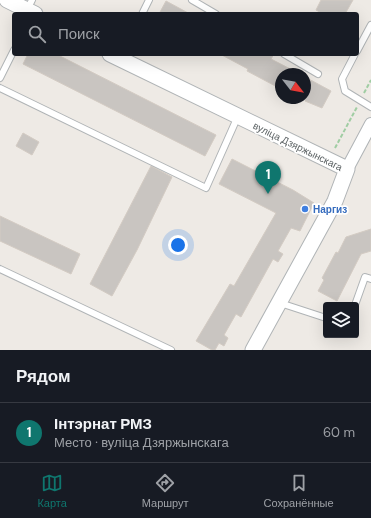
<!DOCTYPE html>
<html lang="ru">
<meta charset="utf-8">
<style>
body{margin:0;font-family:"DM Sans",sans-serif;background:#242831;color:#f1f3f6}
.controls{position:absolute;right:12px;bottom:12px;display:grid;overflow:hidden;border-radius:4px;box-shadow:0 4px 16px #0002}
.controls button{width:36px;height:36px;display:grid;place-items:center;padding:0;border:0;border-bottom:1px solid #363941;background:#171b24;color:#f1f3f6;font:20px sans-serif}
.compass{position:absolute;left:275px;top:68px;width:36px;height:36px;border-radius:50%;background:#171b24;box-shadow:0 4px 16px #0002;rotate:121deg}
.you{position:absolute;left:178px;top:245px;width:14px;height:14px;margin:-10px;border:3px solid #fff;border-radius:50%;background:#1a73e8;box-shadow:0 0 0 6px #1a73e833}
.badge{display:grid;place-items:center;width:26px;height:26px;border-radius:50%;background:#0f766e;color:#fff;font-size:13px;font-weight:700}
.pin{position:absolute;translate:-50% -33px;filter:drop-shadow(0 1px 2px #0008)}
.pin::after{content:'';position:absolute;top:21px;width:14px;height:12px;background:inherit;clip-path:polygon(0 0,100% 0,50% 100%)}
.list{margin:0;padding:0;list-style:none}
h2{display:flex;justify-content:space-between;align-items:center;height:52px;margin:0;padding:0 16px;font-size:17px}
h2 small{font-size:13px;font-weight:400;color:#9ea1a6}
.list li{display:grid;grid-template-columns:26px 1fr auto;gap:12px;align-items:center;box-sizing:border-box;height:60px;padding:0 16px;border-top:1px solid #363941}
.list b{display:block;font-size:15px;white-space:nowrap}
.list p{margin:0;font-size:13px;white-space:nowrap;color:#9ea1a6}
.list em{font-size:13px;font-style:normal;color:#9ea1a6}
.icon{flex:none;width:22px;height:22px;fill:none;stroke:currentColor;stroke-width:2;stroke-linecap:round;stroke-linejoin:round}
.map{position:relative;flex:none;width:371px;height:350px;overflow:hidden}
.search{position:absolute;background:#171b24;box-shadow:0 4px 16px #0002;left:12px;right:12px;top:12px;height:44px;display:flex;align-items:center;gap:10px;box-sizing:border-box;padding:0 14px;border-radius:4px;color:#9ea1a6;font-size:15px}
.sheet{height:112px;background:#171b24}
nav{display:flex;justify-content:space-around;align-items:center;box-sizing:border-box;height:56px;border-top:1px solid #363941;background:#171b24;font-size:11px;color:#9ea1a6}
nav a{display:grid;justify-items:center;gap:2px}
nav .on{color:#0f766e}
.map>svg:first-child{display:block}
</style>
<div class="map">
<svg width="371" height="350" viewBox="0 0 371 350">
<rect width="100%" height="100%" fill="#eeeae5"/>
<g fill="#c9c5c1" stroke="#d3cbc3">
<polygon points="321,0 353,0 345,14 323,14 316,10"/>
<polygon points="166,1 190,14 159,14"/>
<polygon points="28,54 56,54 216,135 205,156 23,64"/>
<polygon points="220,54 274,54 271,59 300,74 281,74 281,89 247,71 248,69"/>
<polygon points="305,77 331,91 322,108 305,101"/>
<polygon points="23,133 39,142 32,155 16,146"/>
<polygon points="232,159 293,190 314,203 300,231 291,228 278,251 283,254 278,262 273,259 241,317 236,314 224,335 228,338 224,346 219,343 215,350 212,350 196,341 230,284 234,286 276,213 219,184"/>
<polygon points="151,166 172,177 137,250 112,296 90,284"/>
<polygon points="0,216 80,254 71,274 0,241"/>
<polygon points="371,229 371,251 361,254 337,301 318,291 324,280 322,278 336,252 338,253 346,237"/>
</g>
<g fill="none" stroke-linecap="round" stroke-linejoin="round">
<defs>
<g id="service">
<polyline points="192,0 216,14"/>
<polyline points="27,10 32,0"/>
<polyline points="142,14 149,0"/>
<polyline points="357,51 371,25"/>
<polyline points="284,54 318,74"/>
<polyline points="355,54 342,79 345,91 371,107"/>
<polyline points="0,78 14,50"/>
<polyline points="0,88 206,188 238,116"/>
<polyline points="0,269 171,350"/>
<polyline points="280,303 326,318"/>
<polyline points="355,305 365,277 371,279"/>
</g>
<polyline id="minor" points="347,169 371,124"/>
<g id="tertiary">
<polyline points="7,0 35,14"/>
<polyline points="110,54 347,169 335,201 253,350"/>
</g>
</defs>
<use href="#service" stroke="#b0b4b6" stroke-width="8"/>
<use href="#minor" stroke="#b0b4b6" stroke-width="14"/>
<use href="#tertiary" stroke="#b0b4b6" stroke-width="17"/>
<g stroke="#a0cda3" stroke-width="2" stroke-dasharray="4 2" stroke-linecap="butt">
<polyline points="364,93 371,80"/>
<polyline points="335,148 357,107"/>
</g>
<use href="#service" stroke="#fff" stroke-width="6"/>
<use href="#minor" stroke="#fff" stroke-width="12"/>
<use href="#tertiary" stroke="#fff" stroke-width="15"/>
</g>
<circle fill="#3f7fe0" stroke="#fff" stroke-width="1.5" cx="305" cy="209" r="4"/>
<g text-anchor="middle" stroke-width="3.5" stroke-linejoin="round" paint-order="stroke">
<g font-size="10" fill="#5c6264" stroke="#fff">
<text transform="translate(298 146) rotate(26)" y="4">вуліца Дзяржынскага</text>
</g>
<g font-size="10" font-weight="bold" fill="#366cbe" stroke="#fff" text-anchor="start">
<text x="313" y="213">Наргиз</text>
</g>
</g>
</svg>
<div class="controls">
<button><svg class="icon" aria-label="layers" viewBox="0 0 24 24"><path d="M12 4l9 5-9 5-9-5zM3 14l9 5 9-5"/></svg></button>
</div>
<svg class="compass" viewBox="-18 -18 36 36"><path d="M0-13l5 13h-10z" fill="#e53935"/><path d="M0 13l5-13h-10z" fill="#9ea1a6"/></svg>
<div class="you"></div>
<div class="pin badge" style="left:268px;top:194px">1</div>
<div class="search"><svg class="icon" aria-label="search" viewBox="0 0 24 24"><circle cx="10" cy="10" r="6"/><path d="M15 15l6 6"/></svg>Поиск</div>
</div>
<section class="sheet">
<h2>Рядом<small></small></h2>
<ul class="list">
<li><span class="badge">1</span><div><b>Інтэрнат РМЗ</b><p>Место · вуліца Дзяржынскага</p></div><em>60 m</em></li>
</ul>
</section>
<nav>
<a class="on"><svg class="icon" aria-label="map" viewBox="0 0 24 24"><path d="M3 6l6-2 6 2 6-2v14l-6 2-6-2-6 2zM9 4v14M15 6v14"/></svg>Карта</a>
<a><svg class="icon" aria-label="directions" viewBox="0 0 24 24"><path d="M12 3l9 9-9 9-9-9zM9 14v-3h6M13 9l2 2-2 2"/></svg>Маршрут</a>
<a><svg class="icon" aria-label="saved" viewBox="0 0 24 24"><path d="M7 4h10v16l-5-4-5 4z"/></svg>Сохранённые</a>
</nav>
